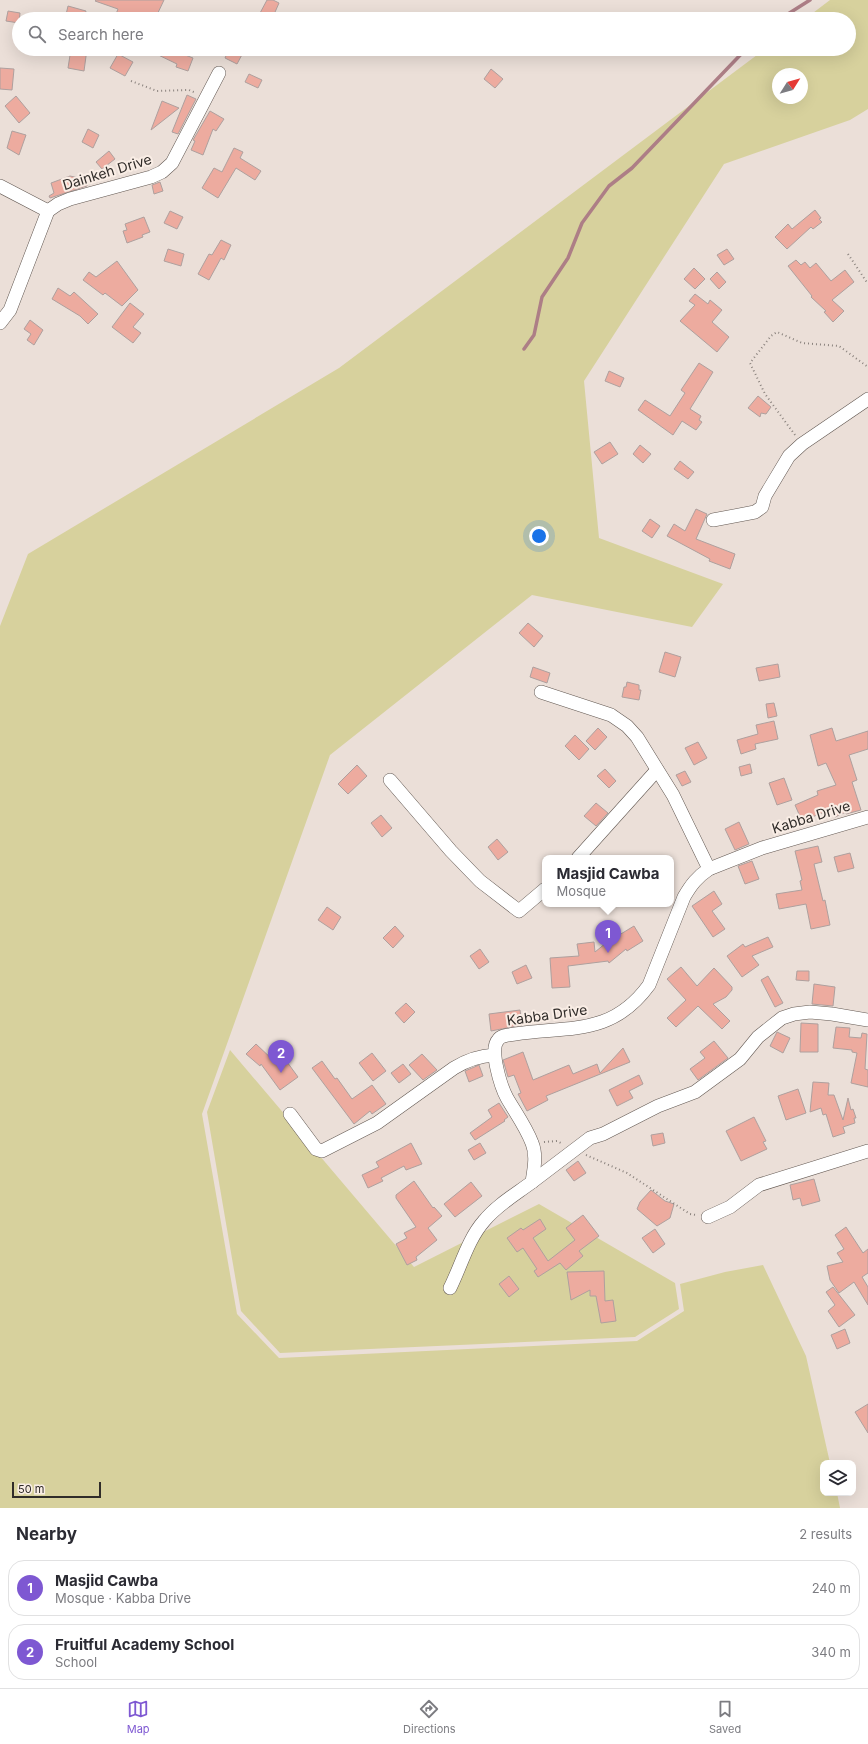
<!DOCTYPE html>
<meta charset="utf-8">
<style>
body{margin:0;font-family:Inter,sans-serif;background:#f7f7f7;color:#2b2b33}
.controls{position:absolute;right:12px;bottom:12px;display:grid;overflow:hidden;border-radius:8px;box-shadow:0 4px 16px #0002}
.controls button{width:36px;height:36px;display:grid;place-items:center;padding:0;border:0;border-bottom:1px solid #e1e1e2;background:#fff;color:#2b2b33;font:20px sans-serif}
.compass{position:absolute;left:772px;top:68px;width:36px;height:36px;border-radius:50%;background:#fff;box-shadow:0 4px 16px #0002;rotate:53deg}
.scale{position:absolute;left:12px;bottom:10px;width:89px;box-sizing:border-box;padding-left:4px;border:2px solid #302c29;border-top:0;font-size:11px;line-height:14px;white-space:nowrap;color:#302c29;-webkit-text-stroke:3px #f9ede5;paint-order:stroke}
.you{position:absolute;left:539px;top:536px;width:14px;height:14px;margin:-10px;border:3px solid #fff;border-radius:50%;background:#1a73e8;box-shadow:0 0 0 6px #1a73e833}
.badge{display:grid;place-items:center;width:26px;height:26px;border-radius:50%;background:#7e58d2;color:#fff;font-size:13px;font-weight:700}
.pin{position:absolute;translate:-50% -33px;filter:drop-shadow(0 1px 2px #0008)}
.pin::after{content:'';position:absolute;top:21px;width:14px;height:12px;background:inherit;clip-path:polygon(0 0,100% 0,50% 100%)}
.popup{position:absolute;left:542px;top:855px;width:132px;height:52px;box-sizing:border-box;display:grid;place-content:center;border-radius:8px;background:#fff;filter:drop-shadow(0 1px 3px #0005);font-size:13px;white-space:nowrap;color:#7c7c81}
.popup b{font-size:15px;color:#2b2b33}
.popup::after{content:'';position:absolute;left:50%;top:100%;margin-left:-8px;border:8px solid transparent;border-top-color:#fff}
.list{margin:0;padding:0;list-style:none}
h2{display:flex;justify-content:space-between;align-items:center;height:52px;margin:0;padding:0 16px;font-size:17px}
h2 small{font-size:13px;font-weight:400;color:#7c7c81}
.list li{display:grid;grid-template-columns:26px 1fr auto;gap:12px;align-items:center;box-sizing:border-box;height:56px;margin:0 8px 8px;padding:0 8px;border:1px solid #e1e1e2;border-radius:16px}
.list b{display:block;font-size:15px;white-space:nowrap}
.list p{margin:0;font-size:13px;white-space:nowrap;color:#7c7c81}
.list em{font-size:13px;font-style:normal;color:#7c7c81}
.icon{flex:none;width:22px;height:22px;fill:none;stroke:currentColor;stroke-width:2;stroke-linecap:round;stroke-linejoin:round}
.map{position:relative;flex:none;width:868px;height:1508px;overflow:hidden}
.search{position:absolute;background:#fff;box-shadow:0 4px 16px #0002;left:12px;right:12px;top:12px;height:44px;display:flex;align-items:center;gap:10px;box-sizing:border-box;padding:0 14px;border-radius:22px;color:#7c7c81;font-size:15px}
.sheet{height:180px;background:#fff}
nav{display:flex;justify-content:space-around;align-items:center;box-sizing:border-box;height:56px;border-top:1px solid #e1e1e2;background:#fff;font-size:11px;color:#7c7c81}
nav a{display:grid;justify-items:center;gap:2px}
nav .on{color:#7e58d2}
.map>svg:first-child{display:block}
</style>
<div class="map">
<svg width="868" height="1508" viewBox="0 0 868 1508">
<rect width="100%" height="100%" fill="#ebdfd8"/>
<g fill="#d7d19d" fill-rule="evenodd">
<path d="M830,0H868V109L850,120L724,164L584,381L599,538L723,584L692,627L532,595L330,755L202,1114L237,1314L279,1358L637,1341L684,1311L680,1284L725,1272L763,1265L806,1356L830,1463H823V1493H837L840,1508H0V626L28,554L339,368L765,49H849V19H805ZM778,74H802V98H778Z"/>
<polygon points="230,1050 414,1267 539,1204 675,1283 679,1309 635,1337 280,1353 241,1311 207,1112"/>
</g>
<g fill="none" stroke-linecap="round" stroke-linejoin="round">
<g stroke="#ad7e86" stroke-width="3.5">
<polyline points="780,19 810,0"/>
<polyline points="524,349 534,335 542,297 568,258 582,223 609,186 632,168 746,49"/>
</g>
</g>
<g fill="#edab9f" stroke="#aea09e">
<polygon points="96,0 164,0 155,19 114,19 118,9 95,1"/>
<polygon points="267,0 273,0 279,3 272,19 266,19 259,15"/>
<polygon points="68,6 86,11 84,19 65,19"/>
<polygon points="8,11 20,13 19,23 6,21"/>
<polygon points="71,49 87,49 84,71 68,68"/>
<polygon points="146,49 181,49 180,53 193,58 188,71 176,67 177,64"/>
<polygon points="229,49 245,49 237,64 225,58"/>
<polygon points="118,54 133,62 125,76 110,68"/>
<polygon points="0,68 14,69 12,90 0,89"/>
<polygon points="491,69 503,79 495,88 484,79"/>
<polygon points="249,74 262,80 258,88 245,82"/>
<polygon points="187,95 196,99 178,134 172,132"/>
<polygon points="16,96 30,113 19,123 5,106"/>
<polygon points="162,101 179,108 151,130"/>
<polygon points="210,111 224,119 216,131 213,129 203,155 191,150 195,141 193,140"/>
<polygon points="88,129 99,135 93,148 82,142"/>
<polygon points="12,131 26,135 19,155 7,148"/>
<polygon points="234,148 243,152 240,158 261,171 255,180 236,168 218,198 202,188 214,168 222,172"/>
<polygon points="109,151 115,159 102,169 96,162"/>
<polygon points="70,176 88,180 87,186 50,198 49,196 54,193 51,183"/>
<polygon points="160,182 163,191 154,194 152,185"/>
<polygon points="815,210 821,218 819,219 822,222 813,229 811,227 787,249 775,237 788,224 792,229"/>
<polygon points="170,211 183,217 177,229 164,223"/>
<polygon points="144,217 150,232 142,235 143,237 127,243 123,231 127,230 125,224"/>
<polygon points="221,240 231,245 224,260 221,258 209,280 198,274 209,254 212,255"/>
<polygon points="168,249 184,254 181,266 164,261"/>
<polygon points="727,249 734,259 724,265 717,255"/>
<polygon points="796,260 801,265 805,262 810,268 816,263 831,281 845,270 854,282 832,300 844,311 833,322 824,312 826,311 811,297 812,296 788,266"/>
<polygon points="117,261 138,290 122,306 105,293 103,295 83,280 89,272 96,277"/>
<polygon points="694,268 705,279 695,289 684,279"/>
<polygon points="717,272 726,282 719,289 710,279"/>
<polygon points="58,288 70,296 74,292 98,314 88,324 80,316 52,299"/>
<polygon points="695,294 708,304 710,300 722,310 712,322 729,337 717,352 680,321 695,305 689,301"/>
<polygon points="130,303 144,314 133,327 141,333 133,343 112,327"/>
<polygon points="30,320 43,330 34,345 27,340 31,334 24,329"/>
<polygon points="699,363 713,372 690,409 701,416 699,420 702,422 696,430 682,421 673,435 638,410 645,400 670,416 685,393 681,390"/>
<polygon points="609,371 624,378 620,387 605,381"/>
<polygon points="758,396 771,407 766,414 761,413 760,417 748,408"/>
<polygon points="610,442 618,454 602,464 594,452"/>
<polygon points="640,445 651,454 643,463 633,454"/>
<polygon points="680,461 694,472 688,479 674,469"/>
<polygon points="696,509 707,514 696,539 735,554 730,569 709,561 710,559 667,536 674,524 685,531"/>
<polygon points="650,519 660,526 652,538 642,531"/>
<polygon points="528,623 543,636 534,647 519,633"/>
<polygon points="665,652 681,657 675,677 659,672"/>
<polygon points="778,664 780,677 759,681 756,668"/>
<polygon points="533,667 550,673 547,683 530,677"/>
<polygon points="627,682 639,685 639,690 641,690 639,700 622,697 624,687 626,687"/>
<polygon points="774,703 777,716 768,718 766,704"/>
<polygon points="774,721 778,739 755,744 756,749 741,754 737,740 758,734 756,725"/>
<polygon points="598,728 607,737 595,750 586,741"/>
<polygon points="832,728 836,741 868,731 868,749 849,755 857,780 852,782 861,810 846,814 846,812 835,817 832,809 802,821 795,805 818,795 817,791 836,785 826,763 818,766 810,735"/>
<polygon points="575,735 589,749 579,760 565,746"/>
<polygon points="698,742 707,758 694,765 685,748"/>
<polygon points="750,764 752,773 741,776 739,767"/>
<polygon points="357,765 367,776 348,794 338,784"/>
<polygon points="605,769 616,781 609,788 597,776"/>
<polygon points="685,771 691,782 682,786 676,775"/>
<polygon points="784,778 792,800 777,805 769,783"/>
<polygon points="596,803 608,813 596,826 584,816"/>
<polygon points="381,815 392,828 382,837 371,823"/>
<polygon points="739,822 749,844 735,850 725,829"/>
<polygon points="497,839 508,852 498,860 488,847"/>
<polygon points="818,846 822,862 814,864 823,901 825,900 830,925 811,929 806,904 779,909 776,894 802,890 800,881 802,880 795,851"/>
<polygon points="850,853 854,868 838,872 834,857"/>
<polygon points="752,861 759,879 745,884 738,866"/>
<polygon points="714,891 722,904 712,911 725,929 713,937 692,906"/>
<polygon points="327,907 341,917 333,930 318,920"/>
<polygon points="395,926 404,936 393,948 383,938"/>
<polygon points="634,926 643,941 627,951 626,949 609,963 608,961 568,966 570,987 552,988 550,958 579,956 577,944 594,942 595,952 606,943"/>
<polygon points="768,937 773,947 752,956 759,965 742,977 727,956 743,944 745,947"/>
<polygon points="480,949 489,962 479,969 470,956"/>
<polygon points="526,965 532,978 517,984 512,972"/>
<polygon points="681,967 697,986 714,968 732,987 732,990 726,997 713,1004 730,1021 722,1029 698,1006 676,1027 667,1018 686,1000 667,979"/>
<polygon points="797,971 809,971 809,981 796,980"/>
<polygon points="768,976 783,1003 775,1007 761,980"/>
<polygon points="814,984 835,987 833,1006 812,1004"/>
<polygon points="406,1003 415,1012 404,1023 395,1013"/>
<polygon points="520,1010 522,1025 491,1031 489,1014"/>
<polygon points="801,1023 818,1024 818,1052 800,1052"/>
<polygon points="836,1027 850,1028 849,1037 861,1038 862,1033 867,1034 865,1069 868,1070 868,1087 851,1083 857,1053 852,1052 852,1050 833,1048"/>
<polygon points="777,1032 790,1038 783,1053 770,1046"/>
<polygon points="714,1041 728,1058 698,1080 690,1069 705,1058 700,1052"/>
<polygon points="256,1044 274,1061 282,1055 298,1077 280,1090 261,1064 260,1066 246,1054"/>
<polygon points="623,1048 630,1062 546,1096 548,1100 527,1111 518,1094 521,1093 514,1075 508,1077 503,1060 523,1052 533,1080 569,1065 573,1074 597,1064 600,1073"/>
<polygon points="372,1053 386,1071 373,1081 359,1063"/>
<polygon points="422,1054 437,1070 423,1080 409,1065"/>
<polygon points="322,1061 335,1079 337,1078 352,1099 372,1085 386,1104 372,1114 370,1111 354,1124 312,1068"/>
<polygon points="403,1064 411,1074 399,1083 391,1073"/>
<polygon points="479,1065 483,1076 469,1082 465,1071"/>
<polygon points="639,1075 643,1084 629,1091 633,1098 617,1106 609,1090"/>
<polygon points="813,1082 829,1083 828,1095 834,1095 843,1120 848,1098 851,1110 853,1109 856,1118 854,1118 855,1123 843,1127 845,1133 833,1137 826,1114 823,1115 821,1108 810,1112"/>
<polygon points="798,1089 806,1113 786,1120 778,1096"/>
<polygon points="499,1103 508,1117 504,1120 505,1121 475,1140 470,1133 492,1117 488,1110"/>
<polygon points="754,1117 766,1141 763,1142 767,1149 741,1161 726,1131"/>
<polygon points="663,1133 665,1143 653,1146 651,1135"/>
<polygon points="411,1143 422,1164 406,1170 404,1166 381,1178 383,1181 368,1188 362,1175 379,1167 376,1162"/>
<polygon points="480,1143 486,1153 474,1160 468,1150"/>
<polygon points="578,1161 586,1173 574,1181 566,1170"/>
<polygon points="814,1179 820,1201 802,1206 800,1198 793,1200 790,1185"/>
<polygon points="414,1181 433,1208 434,1207 442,1216 428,1228 437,1240 416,1257 417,1260 407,1265 396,1244 407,1238 404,1233 416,1227 396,1198 396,1195"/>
<polygon points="471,1182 482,1196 455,1217 444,1204"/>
<polygon points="651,1190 665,1201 674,1204 670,1218 657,1226 637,1209 640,1202"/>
<polygon points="583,1215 599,1236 579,1251 583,1256 566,1270 560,1263 538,1277 534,1271 537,1269 523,1248 517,1252 507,1238 521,1228 523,1230 540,1219 546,1229 533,1238 548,1261 575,1240 566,1228"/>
<polygon points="846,1227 863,1253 868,1249 868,1273 862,1277 868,1287 868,1305 854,1282 839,1293 830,1280 827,1266 843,1262 837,1253 844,1249 835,1235"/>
<polygon points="655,1229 665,1244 653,1253 642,1238"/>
<polygon points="604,1271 605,1301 613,1300 616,1321 601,1323 596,1296 590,1296 590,1290 571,1300 567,1272"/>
<polygon points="509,1276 519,1289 509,1297 499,1284"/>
<polygon points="833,1287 855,1315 839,1327 828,1311 835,1305 826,1292"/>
<polygon points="845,1329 850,1343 837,1349 831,1335"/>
<polygon points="868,1404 868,1433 855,1412"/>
</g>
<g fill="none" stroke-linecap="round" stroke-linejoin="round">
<defs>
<g id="minor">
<polyline points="0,186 48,211"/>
<polyline points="0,323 10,310 48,211 58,204 70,199 151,177 162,172 172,163 219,73"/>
<polyline points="713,520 755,512 762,507 765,496 789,456 802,444 868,399"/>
<polyline points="541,692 611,715 627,726 637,737 673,795 709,869"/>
<polyline points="390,780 451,851 480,881 515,908 519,911 545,889"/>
<polyline points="578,858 657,770"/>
<path d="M290,1114L316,1149L322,1151L377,1123L454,1068C467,1060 478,1056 494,1055"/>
<polyline points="532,1182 590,1138 603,1134 658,1106 695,1092 740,1059 758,1037 782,1018 794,1014 810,1012 832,1014 868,1020"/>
<polyline points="708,1217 730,1207 759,1185 868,1151"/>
<path d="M450,1288C461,1266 468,1239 484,1221C497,1205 516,1194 532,1182C534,1169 537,1155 532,1143C526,1127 515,1112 507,1098C501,1087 489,1049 498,1040C501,1035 509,1035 515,1034C569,1026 612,1036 649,985L684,897C691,885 697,877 709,869L762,848L868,817"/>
</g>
</defs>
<use href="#minor" stroke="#625852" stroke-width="14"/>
<g stroke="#8b837e" stroke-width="2" stroke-dasharray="1 3" stroke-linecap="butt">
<polyline points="131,81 157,91 189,90 196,93"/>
<polyline points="848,254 868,284"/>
<polyline points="795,435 765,394 750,363 771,336 777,332 802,343 839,346 868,367"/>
<polyline points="544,1142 557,1141 563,1144"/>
<polyline points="586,1155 627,1173 690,1214 696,1215"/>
</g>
<use href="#minor" stroke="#fff" stroke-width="13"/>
</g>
<g text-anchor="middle" stroke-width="4" stroke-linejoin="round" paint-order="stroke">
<g font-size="14" fill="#302c29" stroke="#f9ede5">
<text transform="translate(107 172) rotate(-17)" y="5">Dainkeh Drive</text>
<text transform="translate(811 817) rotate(-17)" y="5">Kabba Drive</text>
<text transform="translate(547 1015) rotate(-8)" y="5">Kabba Drive</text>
</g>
</g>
</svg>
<div class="controls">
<button><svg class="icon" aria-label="layers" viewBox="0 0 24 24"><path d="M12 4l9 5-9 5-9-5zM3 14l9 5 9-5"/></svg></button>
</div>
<svg class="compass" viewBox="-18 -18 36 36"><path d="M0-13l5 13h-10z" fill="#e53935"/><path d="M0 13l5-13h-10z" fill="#7c7c81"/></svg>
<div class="scale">50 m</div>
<div class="you"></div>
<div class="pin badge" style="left:608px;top:953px">1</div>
<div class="popup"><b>Masjid Cawba</b>Mosque</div>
<div class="pin badge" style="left:281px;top:1073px">2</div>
<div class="search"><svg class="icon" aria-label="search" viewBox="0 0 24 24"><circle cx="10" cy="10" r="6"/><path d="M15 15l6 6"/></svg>Search here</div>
</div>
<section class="sheet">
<h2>Nearby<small>2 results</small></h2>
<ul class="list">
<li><span class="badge">1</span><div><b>Masjid Cawba</b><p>Mosque · Kabba Drive</p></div><em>240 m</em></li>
<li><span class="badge">2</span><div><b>Fruitful Academy School</b><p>School</p></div><em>340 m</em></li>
</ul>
</section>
<nav>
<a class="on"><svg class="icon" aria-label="map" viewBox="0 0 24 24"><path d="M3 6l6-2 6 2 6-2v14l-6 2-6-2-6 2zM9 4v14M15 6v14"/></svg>Map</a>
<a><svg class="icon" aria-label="directions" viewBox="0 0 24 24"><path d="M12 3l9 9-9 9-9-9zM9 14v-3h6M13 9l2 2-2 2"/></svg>Directions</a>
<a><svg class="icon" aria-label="saved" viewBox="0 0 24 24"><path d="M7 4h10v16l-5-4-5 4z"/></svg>Saved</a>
</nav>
